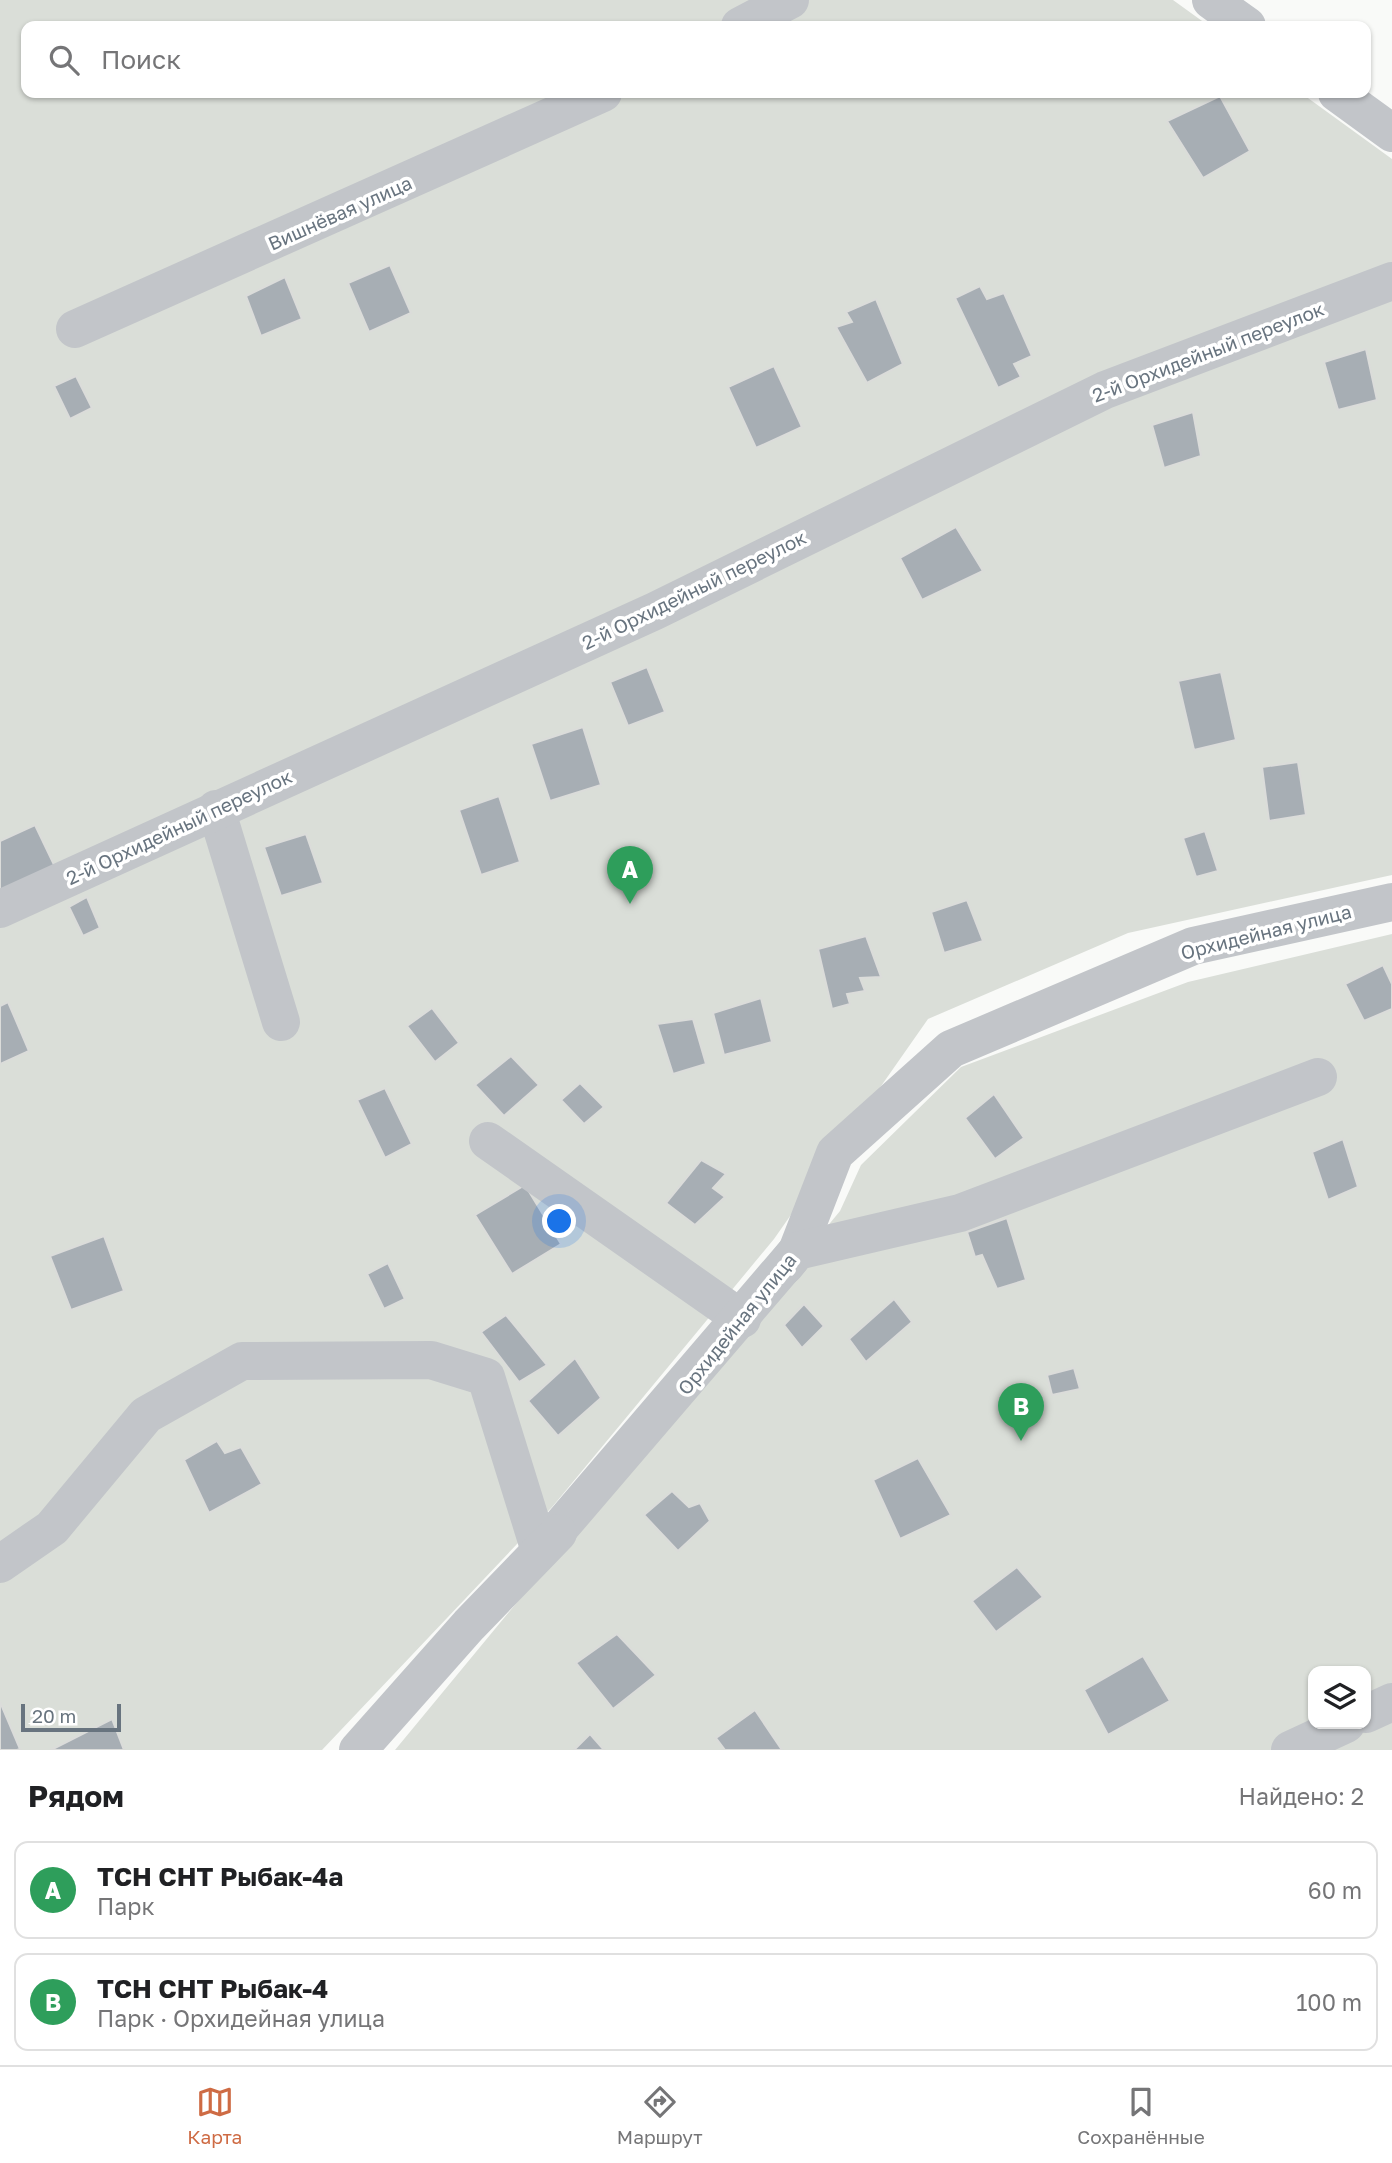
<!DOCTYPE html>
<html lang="ru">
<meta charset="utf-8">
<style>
body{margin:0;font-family:"Golos Text",sans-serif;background:#f6f6f6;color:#202124}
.controls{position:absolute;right:21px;bottom:21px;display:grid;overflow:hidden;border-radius:14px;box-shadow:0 2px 5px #0004}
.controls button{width:63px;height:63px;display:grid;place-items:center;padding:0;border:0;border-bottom:2px solid #e0e0e0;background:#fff;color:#202124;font:35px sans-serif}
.scale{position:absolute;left:21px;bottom:18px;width:100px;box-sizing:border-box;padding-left:7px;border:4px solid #68747f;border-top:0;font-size:19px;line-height:24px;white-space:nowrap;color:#68747f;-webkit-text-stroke:5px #fff;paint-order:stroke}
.you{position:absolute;left:560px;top:1222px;width:24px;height:24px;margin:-18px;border:5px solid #fff;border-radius:50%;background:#1a73e8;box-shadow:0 0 0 10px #1a73e833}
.badge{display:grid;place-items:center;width:46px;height:46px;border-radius:50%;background:#ce6b44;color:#fff;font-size:23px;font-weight:700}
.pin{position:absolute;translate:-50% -58px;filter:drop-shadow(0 2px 4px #0008)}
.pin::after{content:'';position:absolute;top:37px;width:24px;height:21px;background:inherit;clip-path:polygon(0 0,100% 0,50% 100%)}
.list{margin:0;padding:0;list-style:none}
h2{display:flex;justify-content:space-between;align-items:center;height:91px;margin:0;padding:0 28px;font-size:30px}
h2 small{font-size:23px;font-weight:400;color:#757577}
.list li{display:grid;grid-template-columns:46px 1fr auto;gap:21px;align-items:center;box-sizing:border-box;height:98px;margin:0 14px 14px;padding:0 14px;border:2px solid #e0e0e0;border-radius:14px}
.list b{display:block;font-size:26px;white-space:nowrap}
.list p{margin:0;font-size:23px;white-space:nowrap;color:#757577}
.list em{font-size:23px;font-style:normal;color:#757577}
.icon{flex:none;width:38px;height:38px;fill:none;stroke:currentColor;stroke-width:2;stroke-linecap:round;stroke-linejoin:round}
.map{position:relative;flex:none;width:1392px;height:1750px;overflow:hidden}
.search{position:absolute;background:#fff;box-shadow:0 2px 5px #0004;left:21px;right:21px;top:21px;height:77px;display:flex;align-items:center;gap:18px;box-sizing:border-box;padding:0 24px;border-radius:14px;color:#757577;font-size:26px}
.sheet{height:315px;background:#fff}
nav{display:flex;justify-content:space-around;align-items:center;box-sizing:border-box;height:98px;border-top:2px solid #e0e0e0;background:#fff;font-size:19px;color:#757577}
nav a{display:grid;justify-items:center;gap:4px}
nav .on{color:#ce6b44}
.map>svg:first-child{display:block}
</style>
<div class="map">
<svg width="1392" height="1750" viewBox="0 0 1392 1750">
<rect width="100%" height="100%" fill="#f9faf8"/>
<g fill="#daded8" fill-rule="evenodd">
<polygon points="0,0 1173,0 1209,26 26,26 26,93 1301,93 1392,159 1392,875 1128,933 928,1019 774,1239 553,1506 322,1750 0,1750"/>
<path d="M1392,934V1750H395L840,1211L861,1165L961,1067L1188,982ZM1313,1671H1366V1724H1313Z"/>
</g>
<g fill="#a7aeb4" stroke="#dbdcda" stroke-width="2">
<polygon points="1220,96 1250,151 1203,178 1167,121"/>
<polygon points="390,265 411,313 369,332 348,283"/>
<polygon points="285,277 302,319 261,336 246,296"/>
<polygon points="980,286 987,299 1004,293 1032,356 1014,364 1021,377 998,388 955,298"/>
<polygon points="876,299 903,364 867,383 836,327 852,322 846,312"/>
<polygon points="1366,349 1377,400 1338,410 1324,362"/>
<polygon points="774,366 802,427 756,448 728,387"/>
<polygon points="76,376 92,408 70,419 54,386"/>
<polygon points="1193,412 1201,456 1164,468 1152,425"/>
<polygon points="956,527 983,571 922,600 900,558"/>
<polygon points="647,667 665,712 628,726 610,682"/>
<polygon points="1221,672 1236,740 1194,750 1178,681"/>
<polygon points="583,727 601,785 550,801 531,744"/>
<polygon points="1298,762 1306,815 1269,821 1262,767"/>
<polygon points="499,796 520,862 481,875 459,810"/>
<polygon points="35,825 57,871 0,893 0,841"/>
<polygon points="1205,831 1218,871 1196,877 1183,838"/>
<polygon points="306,834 323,883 281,896 264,847"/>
<polygon points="87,897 100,928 83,936 69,907"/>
<polygon points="967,900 983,941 944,953 931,912"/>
<polygon points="866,936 881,977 860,978 865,991 847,994 850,1004 832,1009 818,949"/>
<polygon points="1383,965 1392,984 1392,1009 1364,1021 1345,984"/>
<polygon points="761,998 772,1042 724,1055 713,1013"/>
<polygon points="8,1002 29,1051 0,1064 0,1006"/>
<polygon points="432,1008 459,1043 435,1062 407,1026"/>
<polygon points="693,1019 706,1064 673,1074 657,1024"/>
<polygon points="511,1056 539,1085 504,1116 475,1085"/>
<polygon points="580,1083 604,1107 584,1124 561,1100"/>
<polygon points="385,1088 412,1144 385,1158 357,1100"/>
<polygon points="994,1094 1024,1138 995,1159 965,1118"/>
<polygon points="1343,1139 1358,1187 1328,1200 1312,1152"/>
<polygon points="701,1160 726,1174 713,1188 725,1197 695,1225 666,1203"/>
<polygon points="525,1185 561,1244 512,1274 475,1215"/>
<polygon points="1007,1218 1026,1280 997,1289 982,1255 975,1257 967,1232"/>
<polygon points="104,1236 124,1291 71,1310 50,1256"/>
<polygon points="388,1263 405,1299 384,1309 367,1274"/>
<polygon points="894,1299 912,1322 866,1362 849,1339"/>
<polygon points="804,1304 824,1326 802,1348 784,1325"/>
<polygon points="506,1315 547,1365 519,1382 481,1332"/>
<polygon points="575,1358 601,1398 558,1436 528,1401"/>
<polygon points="1074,1368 1080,1389 1052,1395 1047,1375"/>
<polygon points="217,1441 225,1453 241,1447 262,1484 209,1513 184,1460"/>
<polygon points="918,1458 951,1515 900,1539 873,1480"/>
<polygon points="672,1491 689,1507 700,1503 710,1521 678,1551 644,1515"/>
<polygon points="1017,1567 1043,1597 996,1632 972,1601"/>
<polygon points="617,1634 656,1675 613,1709 576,1663"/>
<polygon points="1143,1656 1170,1701 1108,1735 1084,1690"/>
<polygon points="0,1702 20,1749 17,1750 0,1750"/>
<polygon points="755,1710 782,1750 725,1750 716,1738"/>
<polygon points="112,1719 124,1750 51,1750"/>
<polygon points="590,1734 604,1750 574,1750"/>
</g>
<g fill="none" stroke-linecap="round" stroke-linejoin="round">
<g stroke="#c2c5c9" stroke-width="38">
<polyline points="1211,0 1247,26"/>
<polyline points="740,26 790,0"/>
<polyline points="1337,93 1392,133"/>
<polyline points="75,329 603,93"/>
<polyline points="216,809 281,1022"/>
<polyline points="0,909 655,611 1105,390 1392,281"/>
<polyline points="488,1141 742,1319"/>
<polyline points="785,1266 797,1251 835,1153 951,1049 1193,946 1392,902"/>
<polyline points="0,1564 52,1528 146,1415 242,1361 431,1360 486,1377 540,1551 797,1251 960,1213 1318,1077"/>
<polyline points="1366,1714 1392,1702"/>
<polyline points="358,1750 469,1625 558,1533"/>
<polyline points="1290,1750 1346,1724"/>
</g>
</g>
<g text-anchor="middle" stroke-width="7" stroke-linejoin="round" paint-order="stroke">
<g font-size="19" fill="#68747f" stroke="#fff">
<text transform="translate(340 213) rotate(-24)" y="7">Вишнёвая улица</text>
<text transform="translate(1208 352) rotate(-21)" y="7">2-й Орхидейный переулок</text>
<text transform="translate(694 590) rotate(-26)" y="7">2-й Орхидейный переулок</text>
<text transform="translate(179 827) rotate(-25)" y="7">2-й Орхидейный переулок</text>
<text transform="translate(1266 932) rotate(-14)" y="7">Орхидейная улица</text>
<text transform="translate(737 1324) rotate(-51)" y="7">Орхидейная улица</text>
</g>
</g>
</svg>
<div class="controls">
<button><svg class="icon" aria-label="layers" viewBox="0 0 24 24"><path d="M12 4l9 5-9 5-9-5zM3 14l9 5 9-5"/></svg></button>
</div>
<div class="scale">20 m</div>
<div class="you"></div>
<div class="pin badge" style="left:630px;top:904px;background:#2e9e5b">A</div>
<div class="pin badge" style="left:1021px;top:1441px;background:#2e9e5b">B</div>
<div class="search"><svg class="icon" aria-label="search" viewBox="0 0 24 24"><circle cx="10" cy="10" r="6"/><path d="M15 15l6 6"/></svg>Поиск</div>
</div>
<section class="sheet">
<h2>Рядом<small>Найдено: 2</small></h2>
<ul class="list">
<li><span class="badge" style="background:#2e9e5b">A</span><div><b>ТСН СНТ Рыбак-4а</b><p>Парк</p></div><em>60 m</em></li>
<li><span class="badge" style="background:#2e9e5b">B</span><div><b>ТСН СНТ Рыбак-4</b><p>Парк · Орхидейная улица</p></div><em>100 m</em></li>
</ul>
</section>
<nav>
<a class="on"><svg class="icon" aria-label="map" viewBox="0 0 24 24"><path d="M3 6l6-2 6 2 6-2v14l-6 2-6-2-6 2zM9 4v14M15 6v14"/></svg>Карта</a>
<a><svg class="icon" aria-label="directions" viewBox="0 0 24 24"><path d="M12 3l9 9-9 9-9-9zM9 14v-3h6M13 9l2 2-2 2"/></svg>Маршрут</a>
<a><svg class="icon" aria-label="saved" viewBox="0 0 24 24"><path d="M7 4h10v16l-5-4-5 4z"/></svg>Сохранённые</a>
</nav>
